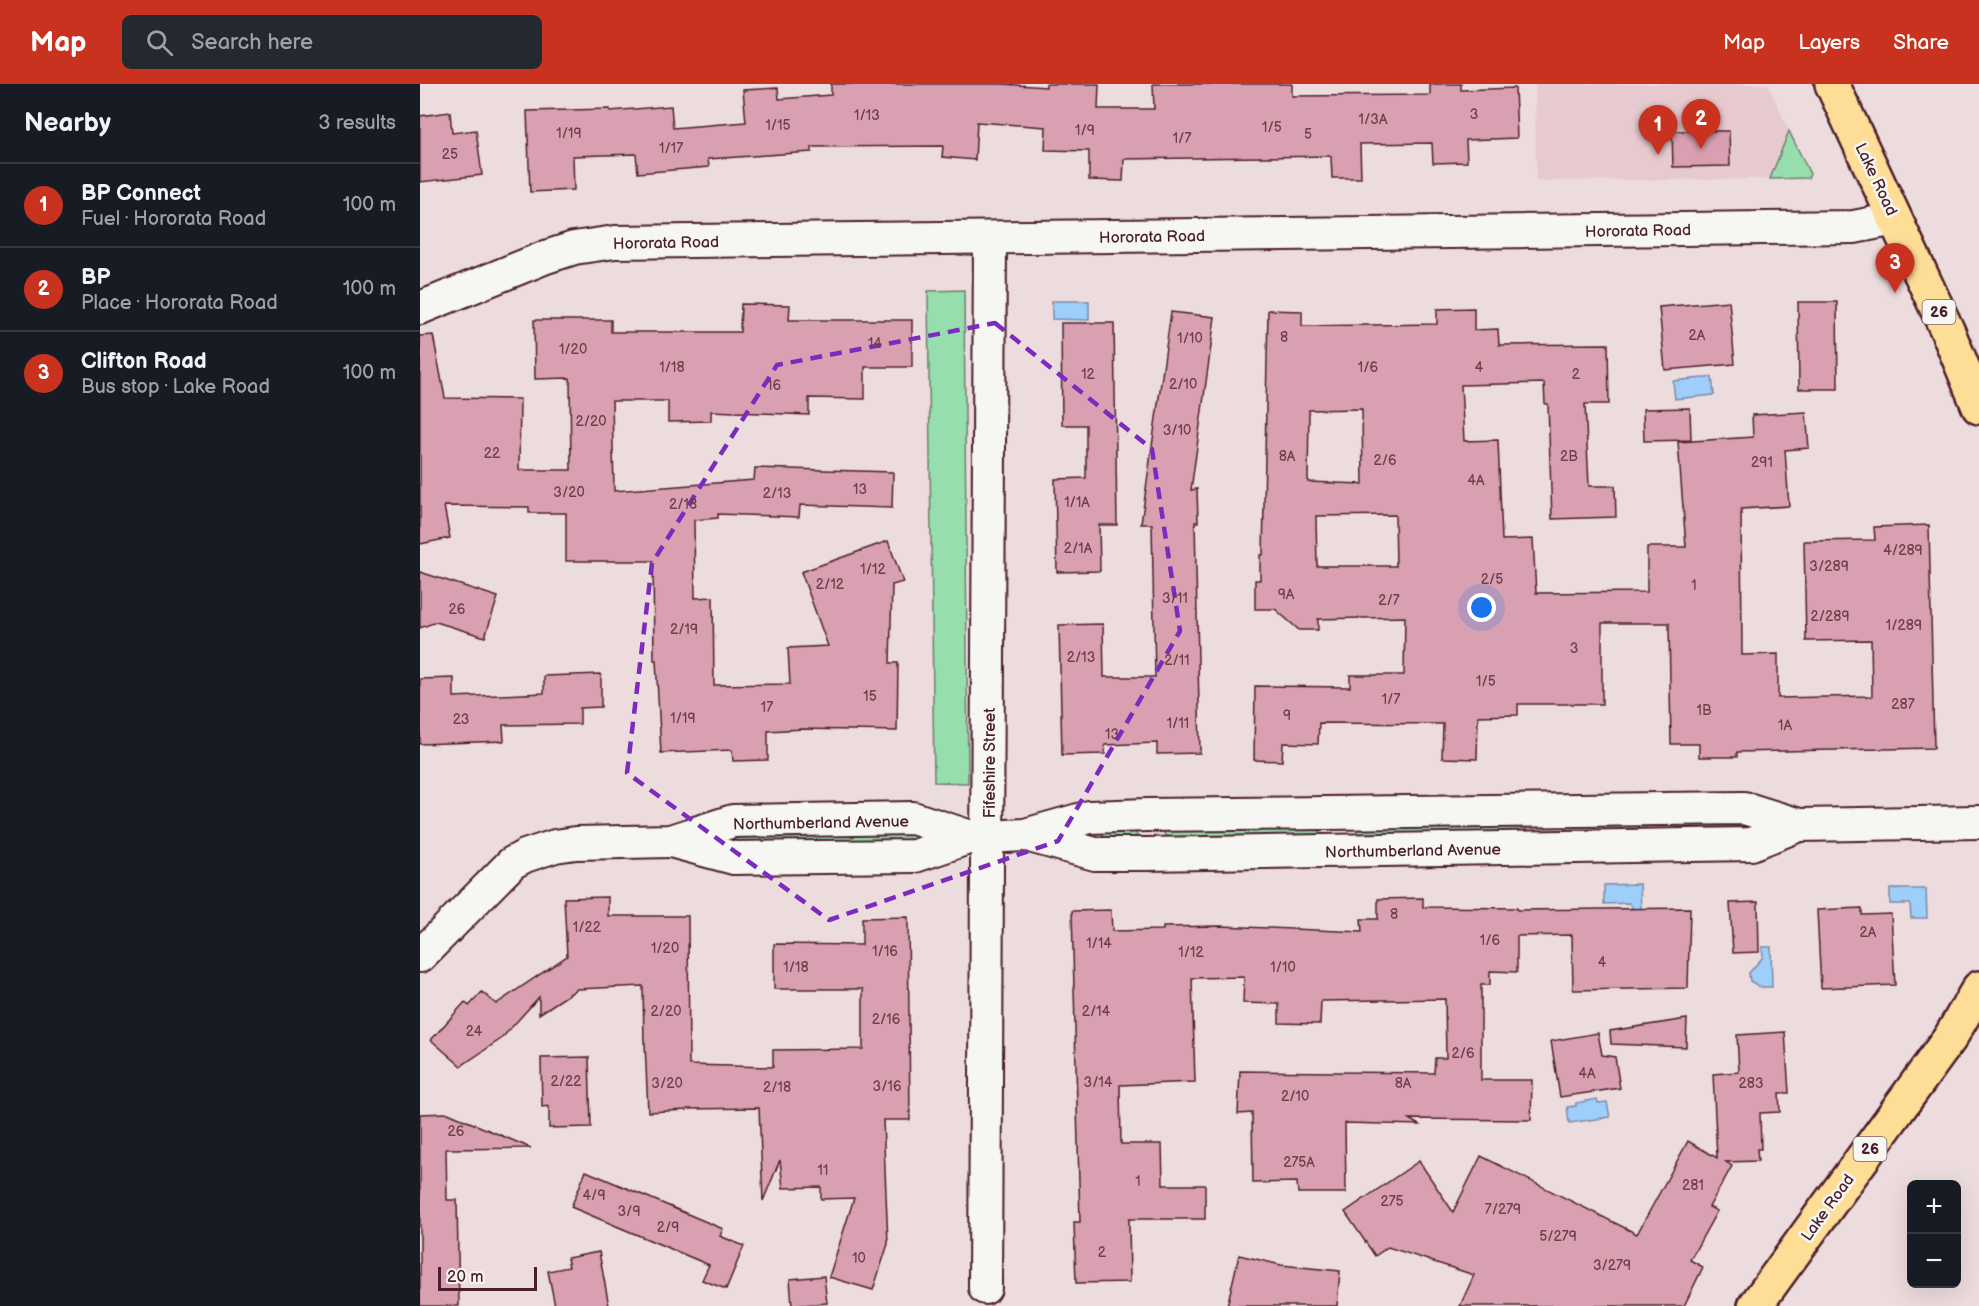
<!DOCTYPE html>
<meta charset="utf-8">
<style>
body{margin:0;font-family:"Balsamiq Sans",sans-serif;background:#242831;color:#f1f3f6}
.controls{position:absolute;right:18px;bottom:18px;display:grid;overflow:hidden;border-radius:9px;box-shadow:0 6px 24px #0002}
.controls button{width:54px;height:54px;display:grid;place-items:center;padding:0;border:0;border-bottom:2px solid #363941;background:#171b24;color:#f1f3f6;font:30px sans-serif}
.scale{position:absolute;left:18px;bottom:15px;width:99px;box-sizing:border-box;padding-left:6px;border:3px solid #4a1f2b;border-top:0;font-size:16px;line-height:21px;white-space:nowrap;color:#4a1f2b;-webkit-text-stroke:4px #f6f6f2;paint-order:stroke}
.you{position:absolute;left:1062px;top:524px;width:21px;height:21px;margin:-15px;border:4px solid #fff;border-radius:50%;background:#1a73e8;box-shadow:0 0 0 9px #1a73e833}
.badge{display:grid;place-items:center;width:39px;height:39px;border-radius:50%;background:#c8321e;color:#fff;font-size:20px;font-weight:700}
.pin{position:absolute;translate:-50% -50px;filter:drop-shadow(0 2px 3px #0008)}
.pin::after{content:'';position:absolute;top:32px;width:21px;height:18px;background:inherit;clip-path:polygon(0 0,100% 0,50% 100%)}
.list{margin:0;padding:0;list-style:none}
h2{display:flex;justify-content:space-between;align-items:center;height:78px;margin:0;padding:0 24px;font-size:26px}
h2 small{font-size:20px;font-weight:400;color:#9ea1a6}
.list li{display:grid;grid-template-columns:39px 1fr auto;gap:18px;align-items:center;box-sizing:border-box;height:84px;padding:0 24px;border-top:2px solid #363941}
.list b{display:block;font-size:22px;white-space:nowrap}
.list p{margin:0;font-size:20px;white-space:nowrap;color:#9ea1a6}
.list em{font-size:20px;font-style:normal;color:#9ea1a6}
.icon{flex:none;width:33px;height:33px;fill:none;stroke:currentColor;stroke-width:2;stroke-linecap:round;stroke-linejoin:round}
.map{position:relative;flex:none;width:1559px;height:1222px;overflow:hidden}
header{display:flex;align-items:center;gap:36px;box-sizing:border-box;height:84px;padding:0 30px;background:#c8321e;color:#fff}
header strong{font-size:28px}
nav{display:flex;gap:33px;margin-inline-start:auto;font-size:21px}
.search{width:420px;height:54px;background:#242831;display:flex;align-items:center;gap:15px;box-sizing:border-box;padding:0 21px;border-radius:9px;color:#9ea1a6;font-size:22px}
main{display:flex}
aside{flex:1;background:#171b24}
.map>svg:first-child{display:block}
</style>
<header>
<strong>Map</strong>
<div class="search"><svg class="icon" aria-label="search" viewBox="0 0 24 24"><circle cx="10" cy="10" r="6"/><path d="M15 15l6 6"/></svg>Search here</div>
<nav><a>Map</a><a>Layers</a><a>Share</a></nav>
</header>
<main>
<aside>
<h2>Nearby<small>3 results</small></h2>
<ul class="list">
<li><span class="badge">1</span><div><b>BP Connect</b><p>Fuel · Hororata Road</p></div><em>100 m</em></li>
<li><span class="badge">2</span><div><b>BP</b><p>Place · Hororata Road</p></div><em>100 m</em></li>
<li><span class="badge">3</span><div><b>Clifton Road</b><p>Bus stop · Lake Road</p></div><em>100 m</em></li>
</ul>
</aside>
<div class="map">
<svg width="1559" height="1222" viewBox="0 0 1559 1222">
<rect width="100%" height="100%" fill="#eddcde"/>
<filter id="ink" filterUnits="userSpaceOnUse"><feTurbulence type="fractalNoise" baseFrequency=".0167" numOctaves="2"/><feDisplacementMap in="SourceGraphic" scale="12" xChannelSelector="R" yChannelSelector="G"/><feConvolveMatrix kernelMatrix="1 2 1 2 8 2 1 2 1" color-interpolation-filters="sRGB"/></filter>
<g filter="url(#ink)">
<polygon fill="#e7cad0" points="1115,0 1348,0 1369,47 1350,95 1116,97"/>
<g fill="#96dead" stroke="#707e6c" stroke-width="1.5">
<polygon points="1369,47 1390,90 1388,94 1350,95"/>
<polygon points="544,206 548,699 514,698 508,207"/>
<polygon points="1340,734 1343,746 1259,747 1256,741 1261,735"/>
<polygon points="1105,739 1106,746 1103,750 937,755 937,743"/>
<polygon points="1226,739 1225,749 1149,750 1147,745 1148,741"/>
<polygon points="900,743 899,752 749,758 742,746"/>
<polygon points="507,745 510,759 300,764 297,750"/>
<polygon points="714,746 717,751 714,756 708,758 647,751 648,747"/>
</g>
<g fill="#9dcffa" stroke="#7c89a7" stroke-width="1.5">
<polygon points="632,217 669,217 669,236 632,235"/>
<polygon points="1292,293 1294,311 1255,315 1253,297"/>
<polygon points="1220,800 1221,825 1214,826 1209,819 1184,820 1184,801"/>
<polygon points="1470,805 1506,805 1507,834 1491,834 1490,820 1470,820"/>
<polygon points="1342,863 1351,863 1352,903 1340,903 1330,897 1329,889 1343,873"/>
<polygon points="1177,1015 1178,1019 1187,1018 1190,1033 1149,1039 1147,1023 1156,1022 1156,1019"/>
</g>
<g fill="#d9a0b1" stroke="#4a1f2b" stroke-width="1.5" fill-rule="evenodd">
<polygon points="411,0 582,0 626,3 626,0 679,0 678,25 734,25 733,0 872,0 872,12 1010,11 1010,0 1041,0 1041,6 1095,4 1097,54 1046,56 1047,78 1013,79 1012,59 940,60 941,94 912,94 911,72 704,75 703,97 669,96 669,67 625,66 626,43 557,38 555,76 522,73 523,62 392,63 392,68 288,75 289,83 218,89 216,70 153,72 154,106 110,108 107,27 190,25 190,27 251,22 253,44 326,38 323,6 358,4 359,15 411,11"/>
<polygon points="30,28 32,49 56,46 62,91 0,98 0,32"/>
<polygon points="1252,47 1309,47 1310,82 1253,83"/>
<polygon points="1309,217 1315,280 1245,286 1239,223"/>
<polygon points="1378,218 1417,218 1418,305 1379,305"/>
<polygon points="321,220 370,221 369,236 492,236 492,283 445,283 445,315 389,314 389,331 291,327 291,337 248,338 248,317 192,317 194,407 334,396 335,384 473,388 472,424 380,421 379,433 298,430 298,434 274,436 275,514 293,513 294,601 370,600 368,564 408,562 381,488 468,457 483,498 472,501 470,579 478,579 477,647 383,645 348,647 348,676 313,677 312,666 241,669 236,576 234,576 233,477 146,477 146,429 109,429 109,423 24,422 30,454 0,460 0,252 13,251 25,314 100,315 99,386 151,386 150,294 115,295 114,236 191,236 191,248 320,248"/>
<path d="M1054,224V246L1078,245L1079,261L1188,260L1189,320H1165L1169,402H1195L1196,433L1132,435L1128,320H1125L1124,299L1041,301L1044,357L1078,356L1082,456L1113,455L1116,509L1227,508V463H1266L1258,358L1333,353L1332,331L1386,328L1389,364L1365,366L1369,422L1321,425L1322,571L1358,570V614L1452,612L1451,556L1386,557L1384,457L1455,456L1454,443L1509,441L1514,664L1317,668V673H1279V660H1251L1249,539H1182V620H1098V631L1058,632L1057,675L1022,674L1023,640L899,639L898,660L863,659L862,677L834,676L835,602L930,603V591H984L985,533L898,535V546H879L855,525H835V496H840V471H843L848,226L882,227V242L1017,240V225ZM942,325L943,400L888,398L889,326ZM975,431L976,482H897L896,432Z"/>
<polygon points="751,228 795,233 771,406 777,405 778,438 775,438 780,669 737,670 737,659 685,661 685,670 642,671 639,541 683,540 684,593 735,593 732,440 721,440"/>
<polygon points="641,239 694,239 697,441 679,441 680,487 637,488 635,395 666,394 666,341 642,341"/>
<polygon points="1270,324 1271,356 1224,357 1223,325"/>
<polygon points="0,488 78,513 65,553 16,538 0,544"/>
<polygon points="181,590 181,623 160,624 160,640 83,641 84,657 0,660 0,595 34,594 34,613 124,609 124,592"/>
<polygon points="188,813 188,832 268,832 269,981 353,983 353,966 443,965 443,905 354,905 354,860 442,861 442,834 488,833 490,1036 463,1036 468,1160 453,1206 409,1193 434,1114 401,1115 401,1103 363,1104 360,1076 343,1117 339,1024 267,1025 267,1026 228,1028 225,959 224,959 223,902 157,905 119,930 119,913 81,955 41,982 11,956 45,918 49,922 62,908 76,920 147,872 144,814"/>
<polygon points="1003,814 1003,823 1097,824 1097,826 1270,824 1268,904 1153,906 1152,851 1097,852 1097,888 1070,887 1070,901 1061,901 1061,996 1112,996 1111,1036 989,1035 999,1041 925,1039 926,1109 878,1109 877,1098 833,1099 832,1029 818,1030 820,987 1014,989 1015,974 1026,974 1025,915 901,917 900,940 859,939 859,920 823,919 824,893 772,894 775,998 700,1001 701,1060 742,1060 743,1101 785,1101 785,1135 709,1135 710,1198 656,1199 654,1138 660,1138 652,827 691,826 692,847 743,846 743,843 801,842 942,848 941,835 958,835 958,815"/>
<polygon points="1338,818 1339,868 1313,869 1310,819"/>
<polygon points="1442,824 1442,831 1471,830 1475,901 1401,904 1397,826"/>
<polygon points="1267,935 1266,963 1191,960 1190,947"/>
<polygon points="1365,948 1369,1009 1359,1009 1360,1028 1340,1029 1341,1065 1337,1065 1338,1077 1306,1078 1312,1082 1289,1123 1297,1127 1270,1176 1283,1183 1264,1222 1040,1222 1054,1191 968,1163 955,1172 925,1128 999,1077 1033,1128 1061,1072 1217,1150 1268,1057 1297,1074 1293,990 1319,988 1317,951"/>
<polygon points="1178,949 1182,971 1195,973 1200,1004 1140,1013 1131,957"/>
<polygon points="169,973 171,1043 129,1044 129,1022 122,1023 121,974"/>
<polygon points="28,1029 111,1064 26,1065 27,1116 37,1116 39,1222 0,1222 0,1030"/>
<polygon points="166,1087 303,1145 300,1152 324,1162 306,1205 282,1196 289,1181 151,1123"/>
<polygon points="179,1168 189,1222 135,1222 128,1187 149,1183 147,1174"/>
<polygon points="819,1171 861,1181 920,1187 917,1222 807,1222"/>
<polygon points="404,1192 407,1219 372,1222 370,1195"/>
</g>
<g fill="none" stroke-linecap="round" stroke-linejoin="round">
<defs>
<g id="minor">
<polyline points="0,224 126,173 154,164 195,158 1434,143 1475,135"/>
<polyline points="606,751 675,770 727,770 1331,760 1379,741"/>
<polyline points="251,757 314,774 495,772 551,753"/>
<polyline points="0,872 92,779 105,772 135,762 156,759 251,757 313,737 493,734 551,753 568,753 605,751 669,733 727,731 1324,724 1379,741 1559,738"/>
<polyline points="565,1204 570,154"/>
</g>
<g id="primary">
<polyline points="1412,0 1528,248 1559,323"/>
<polyline points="1335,1222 1530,954 1559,904"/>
</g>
</defs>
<use href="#minor" stroke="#4a1f2b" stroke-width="36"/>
<use href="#primary" stroke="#4a1f2b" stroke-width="38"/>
<use href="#minor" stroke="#f6f6f2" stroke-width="32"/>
<use href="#primary" stroke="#fedd96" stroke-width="33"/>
</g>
</g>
<path fill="none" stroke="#7b2cbf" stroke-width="4.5" stroke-dasharray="12 8" stroke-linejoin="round" d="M575,239L732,365L760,547L638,757L409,836L207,689L232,479L357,281Z"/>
<g text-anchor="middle" stroke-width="5" stroke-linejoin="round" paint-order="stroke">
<g font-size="14" fill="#6e3f4c">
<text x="1054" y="35">3</text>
<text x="447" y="36">1/13</text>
<text x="953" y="40">1/3A</text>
<text x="358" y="46">1/15</text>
<text x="852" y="48">1/5</text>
<text x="665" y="51">1/9</text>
<text x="149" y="54">1/19</text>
<text x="888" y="55">5</text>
<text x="762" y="59">1/7</text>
<text x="251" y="69">1/17</text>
<text x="30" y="75">25</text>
<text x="1277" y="256">2A</text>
<text x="864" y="258">8</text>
<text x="770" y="259">1/10</text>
<text x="455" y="264">14</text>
<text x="153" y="270">1/20</text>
<text x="252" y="288">1/18</text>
<text x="948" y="288">1/6</text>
<text x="1059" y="288">4</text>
<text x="668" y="295">12</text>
<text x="1156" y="295">2</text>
<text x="763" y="305">2/10</text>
<text x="354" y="306">16</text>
<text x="171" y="342">2/20</text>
<text x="757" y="351">3/10</text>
<text x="72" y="374">22</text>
<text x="867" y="377">8A</text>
<text x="1149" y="377">2B</text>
<text x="965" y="381">2/6</text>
<text x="1342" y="383">291</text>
<text x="1056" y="401">4A</text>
<text x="440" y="410">13</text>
<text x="149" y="413">3/20</text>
<text x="357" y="414">2/13</text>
<text x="657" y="423">1/1A</text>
<text x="263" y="425">2/18</text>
<text x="658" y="469">2/1A</text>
<text x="1483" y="471">4/289</text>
<text x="1409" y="487">3/289</text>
<text x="453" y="490">1/12</text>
<text x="1072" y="500">2/5</text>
<text x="410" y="505">2/12</text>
<text x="1274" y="506">1</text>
<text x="866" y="515">9A</text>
<text x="755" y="519">3/11</text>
<text x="969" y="521">2/7</text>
<text x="37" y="530">26</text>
<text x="1410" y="537">2/289</text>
<text x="1484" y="546">1/289</text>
<text x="264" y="550">2/19</text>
<text x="1154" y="569">3</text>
<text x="661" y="578">2/13</text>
<text x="757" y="581">2/11</text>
<text x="1066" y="602">1/5</text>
<text x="450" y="617">15</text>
<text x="971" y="620">1/7</text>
<text x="1483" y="625">287</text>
<text x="347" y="628">17</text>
<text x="1284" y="631">1B</text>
<text x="867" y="636">9</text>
<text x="263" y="639">1/19</text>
<text x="41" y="640">23</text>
<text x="758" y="644">1/11</text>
<text x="1365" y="646">1A</text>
<text x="692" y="655">13</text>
<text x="974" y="835">8</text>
<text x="167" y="848">1/22</text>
<text x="1448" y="853">2A</text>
<text x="1070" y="861">1/6</text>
<text x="679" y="864">1/14</text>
<text x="245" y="869">1/20</text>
<text x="465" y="872">1/16</text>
<text x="771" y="873">1/12</text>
<text x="1182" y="883">4</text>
<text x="376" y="888">1/18</text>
<text x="863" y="888">1/10</text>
<text x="246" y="932">2/20</text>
<text x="676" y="932">2/14</text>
<text x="466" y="940">2/16</text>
<text x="54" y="952">24</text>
<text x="1043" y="974">2/6</text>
<text x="1167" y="994">4A</text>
<text x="146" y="1002">2/22</text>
<text x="678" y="1003">3/14</text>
<text x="247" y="1004">3/20</text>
<text x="983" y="1004">8A</text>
<text x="1331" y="1004">283</text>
<text x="467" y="1007">3/16</text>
<text x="357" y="1008">2/18</text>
<text x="875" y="1017">2/10</text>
<text x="36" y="1052">26</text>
<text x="879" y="1083">275A</text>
<text x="403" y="1091">11</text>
<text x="718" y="1102">1</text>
<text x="1273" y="1106">281</text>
<text x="174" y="1116">4/9</text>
<text x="972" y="1122">275</text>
<text x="1083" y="1130">7/279</text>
<text x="209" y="1132">3/9</text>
<text x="248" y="1148">2/9</text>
<text x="1138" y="1157">5/279</text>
<text x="682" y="1173">2</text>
<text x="439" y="1179">10</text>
<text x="1192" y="1186">3/279</text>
</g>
<g fill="#f6f6f2" stroke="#7e6067" stroke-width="1.5">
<rect x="1502.5" y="216" width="33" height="24" rx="4.5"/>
<rect x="1433.5" y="1053" width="33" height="24" rx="4.5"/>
</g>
<g font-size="15" font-weight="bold" fill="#4a1f2b">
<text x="1519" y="233">26</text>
<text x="1450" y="1070">26</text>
</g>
<g font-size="16" fill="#4a1f2b" stroke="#f6f6f2">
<text transform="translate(1457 95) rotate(65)" y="6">Lake Road</text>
<text transform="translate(1218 146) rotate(-1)" y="6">Hororata Road</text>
<text transform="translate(732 152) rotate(-1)" y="6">Hororata Road</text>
<text transform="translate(246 158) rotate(-1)" y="6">Hororata Road</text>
<text transform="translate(569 679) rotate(-90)" y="6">Fifeshire Street</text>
<text transform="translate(401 738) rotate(-1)" y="6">Northumberland Avenue</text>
<text transform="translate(993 766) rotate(-1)" y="6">Northumberland Avenue</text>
<text transform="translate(1407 1123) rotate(-54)" y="6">Lake Road</text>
</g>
</g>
</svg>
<div class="controls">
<button>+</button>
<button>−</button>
</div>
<div class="scale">20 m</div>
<div class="you"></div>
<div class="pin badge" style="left:1238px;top:71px">1</div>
<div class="pin badge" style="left:1281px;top:65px">2</div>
<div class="pin badge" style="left:1475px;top:209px">3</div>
</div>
</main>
